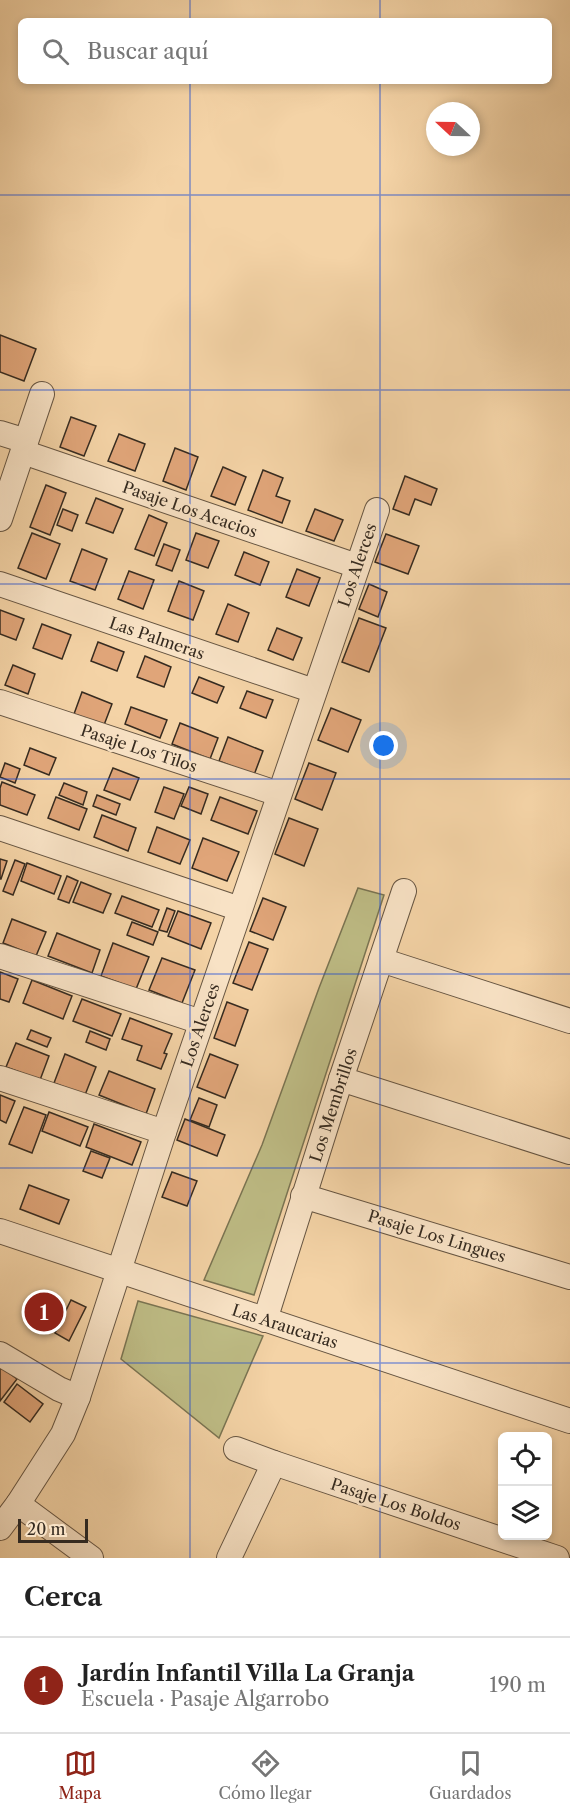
<!DOCTYPE html>
<html lang="es">
<meta charset="utf-8">
<style>
body{margin:0;font-family:"Libre Caslon Text",serif;background:#f2f2f2;color:#222}
.controls{position:absolute;right:18px;bottom:18px;display:grid;overflow:hidden;border-radius:9px;box-shadow:0 3px 9px #0003}
.controls button{width:54px;height:54px;display:grid;place-items:center;padding:0;border:0;border-bottom:2px solid #e0e0e0;background:#fff;color:#222;font:30px sans-serif}
.compass{position:absolute;left:426px;top:102px;width:54px;height:54px;border-radius:50%;background:#fff;box-shadow:0 3px 9px #0003;rotate:292deg}
.scale{position:absolute;left:18px;bottom:15px;width:70px;box-sizing:border-box;padding-left:6px;border:3px solid #362b20;border-top:0;font-size:16px;line-height:21px;white-space:nowrap;color:#362b20;-webkit-text-stroke:4px #f8e2c5;paint-order:stroke}
.you{position:absolute;left:384px;top:746px;width:21px;height:21px;margin:-15px;border:4px solid #fff;border-radius:50%;background:#1a73e8;box-shadow:0 0 0 9px #1a73e833}
.badge{display:grid;place-items:center;width:39px;height:39px;border-radius:50%;background:#8f2418;color:#fff;font-size:20px;font-weight:700}
.pin{position:absolute;translate:-50% -50%;border:3px solid #fff;box-shadow:0 2px 6px #0006}
.list{margin:0;padding:0;list-style:none}
h2{display:flex;justify-content:space-between;align-items:center;height:78px;margin:0;padding:0 24px;font-size:26px}
h2 small{font-size:20px;font-weight:400;color:#767676}
.list li{display:grid;grid-template-columns:39px 1fr auto;gap:18px;align-items:center;box-sizing:border-box;height:96px;padding:0 24px;border-top:2px solid #e0e0e0}
.list b{display:block;font-size:22px;white-space:nowrap}
.list p{margin:0;font-size:20px;white-space:nowrap;color:#767676}
.list em{font-size:20px;font-style:normal;color:#767676}
.icon{flex:none;width:33px;height:33px;fill:none;stroke:currentColor;stroke-width:2;stroke-linecap:round;stroke-linejoin:round}
.map{position:relative;flex:none;width:570px;height:1558px;overflow:hidden}
.search{position:absolute;background:#fff;box-shadow:0 3px 9px #0003;left:18px;right:18px;top:18px;height:66px;display:flex;align-items:center;gap:15px;box-sizing:border-box;padding:0 21px;border-radius:9px;color:#767676;font-size:22px}
.sheet{height:174px;background:#fff}
nav{display:flex;justify-content:space-around;align-items:center;box-sizing:border-box;height:84px;border-top:2px solid #e0e0e0;background:#fff;font-size:16px;color:#767676}
nav a{display:grid;justify-items:center;gap:3px}
nav .on{color:#8f2418}
.map>svg:first-child{display:block}
</style>
<div class="map">
<svg width="570" height="1558" viewBox="0 0 570 1558">
<rect width="100%" height="100%" fill="#f4d3a6"/>
<filter id="stains"><feTurbulence type="fractalNoise" baseFrequency=".00333" numOctaves="4"/><feColorMatrix values="0 0 0 0 .2 0 0 0 0 .09 0 0 0 0 .02 0 0 0 .5 -.17"/></filter>
<radialGradient id="worn" r=".72"><stop offset=".6" stop-color="#630" stop-opacity="0"/><stop offset="1" stop-color="#630" stop-opacity=".3"/></radialGradient>
<g fill="#bebc85" stroke="#7a7452" stroke-width="1.5">
<polygon points="358,888 384,895 254,1295 204,1280 262,1145 319,988"/>
<polygon points="138,1301 263,1336 219,1438 121,1359"/>
</g>
<g fill="#e0a579" stroke="#362b20" stroke-width="1.5">
<polygon points="0,335 36,349 24,381 0,372"/>
<polygon points="71,417 96,426 84,456 60,447"/>
<polygon points="119,434 145,444 135,471 108,461"/>
<polygon points="175,448 198,457 186,490 163,481"/>
<polygon points="223,467 246,477 235,505 211,496"/>
<polygon points="263,470 283,478 276,496 290,501 282,523 248,510"/>
<polygon points="405,476 437,489 431,505 415,499 409,515 393,509"/>
<polygon points="46,485 66,493 50,535 30,527"/>
<polygon points="96,498 123,509 113,533 86,523"/>
<polygon points="63,509 78,515 72,531 57,525"/>
<polygon points="315,509 343,520 334,541 306,531"/>
<polygon points="149,515 167,523 154,556 135,549"/>
<polygon points="32,533 60,544 46,579 18,568"/>
<polygon points="196,533 219,541 208,568 186,560"/>
<polygon points="386,534 419,546 408,574 375,562"/>
<polygon points="164,544 180,550 172,571 156,565"/>
<polygon points="82,549 107,559 95,590 70,581"/>
<polygon points="244,552 269,562 260,585 235,575"/>
<polygon points="297,569 320,578 309,606 286,597"/>
<polygon points="129,571 154,580 143,609 118,599"/>
<polygon points="179,581 204,591 193,620 168,611"/>
<polygon points="369,584 387,592 378,617 359,609"/>
<polygon points="228,604 249,613 238,642 216,634"/>
<polygon points="0,610 24,619 16,640 0,634"/>
<polygon points="359,618 386,628 369,672 342,662"/>
<polygon points="42,624 71,635 62,659 33,648"/>
<polygon points="277,628 302,638 293,660 268,650"/>
<polygon points="98,642 124,652 117,671 91,661"/>
<polygon points="145,656 171,667 164,687 137,677"/>
<polygon points="13,665 35,674 28,694 5,685"/>
<polygon points="199,677 224,687 217,703 192,693"/>
<polygon points="247,691 273,700 266,718 240,708"/>
<polygon points="82,692 112,704 104,725 74,714"/>
<polygon points="131,707 167,720 160,738 125,724"/>
<polygon points="331,708 361,720 348,752 318,740"/>
<polygon points="180,723 218,738 210,759 172,744"/>
<polygon points="228,737 263,751 254,775 219,761"/>
<polygon points="30,748 56,758 49,775 24,765"/>
<polygon points="5,763 20,769 15,783 0,777"/>
<polygon points="309,763 336,773 322,810 295,799"/>
<polygon points="113,768 139,778 130,800 104,790"/>
<polygon points="2,782 35,795 27,815 0,805 0,788"/>
<polygon points="64,783 87,792 83,805 59,795"/>
<polygon points="164,787 184,794 174,819 155,812"/>
<polygon points="189,787 208,794 201,814 181,806"/>
<polygon points="97,795 120,804 116,815 93,806"/>
<polygon points="56,797 87,809 79,830 48,818"/>
<polygon points="220,797 257,811 248,834 211,820"/>
<polygon points="102,815 136,828 128,851 94,837"/>
<polygon points="289,818 318,829 304,866 275,854"/>
<polygon points="157,827 190,840 180,864 148,852"/>
<polygon points="203,838 239,852 227,881 192,868"/>
<polygon points="0,859 7,861 1,879 0,879"/>
<polygon points="15,860 25,864 13,895 3,891"/>
<polygon points="27,863 61,876 54,894 21,881"/>
<polygon points="67,876 78,881 69,903 58,899"/>
<polygon points="81,882 111,894 103,913 73,902"/>
<polygon points="122,896 159,910 152,927 115,913"/>
<polygon points="263,898 286,907 273,940 250,931"/>
<polygon points="167,908 175,911 167,932 159,930"/>
<polygon points="178,911 211,923 201,949 168,936"/>
<polygon points="12,919 46,932 36,956 3,943"/>
<polygon points="132,922 158,932 153,945 127,935"/>
<polygon points="57,933 100,950 92,973 48,956"/>
<polygon points="249,942 268,949 252,990 233,983"/>
<polygon points="113,943 149,957 136,989 101,976"/>
<polygon points="162,958 195,970 182,1003 149,990"/>
<polygon points="0,972 18,979 9,1002 0,999"/>
<polygon points="32,980 72,996 63,1019 23,1003"/>
<polygon points="82,999 121,1014 112,1036 73,1021"/>
<polygon points="227,1002 248,1010 235,1046 214,1038"/>
<polygon points="130,1018 172,1034 164,1053 167,1054 161,1069 137,1060 142,1046 122,1039"/>
<polygon points="31,1030 51,1038 47,1047 27,1039"/>
<polygon points="90,1031 110,1039 106,1050 86,1042"/>
<polygon points="16,1043 49,1056 40,1080 6,1067"/>
<polygon points="65,1054 96,1067 85,1095 54,1083"/>
<polygon points="210,1054 238,1065 225,1098 197,1087"/>
<polygon points="109,1071 155,1089 146,1114 99,1095"/>
<polygon points="0,1095 15,1101 6,1123 0,1120"/>
<polygon points="199,1098 217,1105 209,1127 190,1120"/>
<polygon points="24,1107 46,1115 32,1153 9,1144"/>
<polygon points="49,1112 88,1127 80,1146 42,1131"/>
<polygon points="185,1119 225,1135 217,1156 177,1140"/>
<polygon points="94,1124 141,1142 132,1165 86,1147"/>
<polygon points="91,1151 110,1158 102,1178 83,1171"/>
<polygon points="172,1172 197,1181 187,1206 162,1197"/>
<polygon points="29,1185 69,1200 59,1224 20,1209"/>
<polygon points="71,1300 86,1307 69,1341 55,1333"/>
<polygon points="1,1367 17,1379 0,1401 0,1368"/>
<polygon points="17,1384 43,1404 30,1422 4,1402"/>
</g>
<g fill="none" stroke-linecap="round" stroke-linejoin="round">
<defs>
<g id="minor">
<polyline points="0,433 26,441"/>
<polyline points="23,452 357,566"/>
<polyline points="0,519 42,394"/>
<polyline points="0,584 314,691"/>
<polyline points="0,702 279,794"/>
<polyline points="0,828 240,909"/>
<polyline points="0,956 201,1022"/>
<polyline points="381,960 570,1021"/>
<polyline points="0,1078 164,1132"/>
<polyline points="341,1079 570,1152"/>
<polyline points="303,1196 570,1277"/>
<polyline points="0,1231 570,1421"/>
<polyline points="265,1320 341,1079 404,891"/>
<polyline points="0,1354 59,1389 78,1397"/>
<polyline points="236,1449 274,1463 557,1558"/>
<polyline points="18,1504 91,1558"/>
<polyline points="0,1528 18,1504 63,1434 78,1397 164,1132 377,510"/>
<polyline points="229,1558 274,1463"/>
</g>
</defs>
<use href="#minor" stroke="#665542" stroke-width="26"/>
<use href="#minor" stroke="#f8e2c5" stroke-width="24"/>
</g>
<path fill="none" stroke="#1d4ed8" stroke-width="1.5" stroke-opacity="0.55" d="M190,0V21M380,0V21M190,81V1558M380,81V1558M0,195H570M0,390H570M0,584H570M0,779H570M0,974H570M0,1168H570M0,1363H570"/>
<g text-anchor="middle" stroke-width="5" stroke-linejoin="round" paint-order="stroke">
<g font-size="16" fill="#362b20" stroke="#f8e2c5">
<text transform="translate(190 509) rotate(19)" y="6">Pasaje Los Acacios</text>
<text transform="translate(357 565) rotate(-71)" y="6">Los Alerces</text>
<text transform="translate(157 638) rotate(19)" y="6">Las Palmeras</text>
<text transform="translate(139 748) rotate(18)" y="6">Pasaje Los Tilos</text>
<text transform="translate(200 1025) rotate(-71)" y="6">Los Alerces</text>
<text transform="translate(333 1105) rotate(-72)" y="6">Los Membrillos</text>
<text transform="translate(437 1236) rotate(17)" y="6">Pasaje Los Lingues</text>
<text transform="translate(285 1326) rotate(18)" y="6">Las Araucarias</text>
<text transform="translate(396 1504) rotate(18)" y="6">Pasaje Los Boldos</text>
</g>
</g>
<rect width="100%" height="100%" filter="url(#stains)"/>
<rect width="100%" height="100%" fill="url(#worn)"/>
</svg>
<div class="controls">
<button><svg class="icon" aria-label="locate" viewBox="0 0 24 24"><circle cx="12" cy="12" r="6"/><path d="M12 2v4M12 18v4M2 12h4M18 12h4"/></svg></button>
<button><svg class="icon" aria-label="layers" viewBox="0 0 24 24"><path d="M12 4l9 5-9 5-9-5zM3 14l9 5 9-5"/></svg></button>
</div>
<svg class="compass" viewBox="-18 -18 36 36"><path d="M0-13l5 13h-10z" fill="#e53935"/><path d="M0 13l5-13h-10z" fill="#767676"/></svg>
<div class="scale">20 m</div>
<div class="you"></div>
<div class="pin badge" style="left:44px;top:1312px">1</div>
<div class="search"><svg class="icon" aria-label="search" viewBox="0 0 24 24"><circle cx="10" cy="10" r="6"/><path d="M15 15l6 6"/></svg>Buscar aquí</div>
</div>
<section class="sheet">
<h2>Cerca<small></small></h2>
<ul class="list">
<li><span class="badge">1</span><div><b>Jardín Infantil Villa La Granja</b><p>Escuela · Pasaje Algarrobo</p></div><em>190 m</em></li>
</ul>
</section>
<nav>
<a class="on"><svg class="icon" aria-label="map" viewBox="0 0 24 24"><path d="M3 6l6-2 6 2 6-2v14l-6 2-6-2-6 2zM9 4v14M15 6v14"/></svg>Mapa</a>
<a><svg class="icon" aria-label="directions" viewBox="0 0 24 24"><path d="M12 3l9 9-9 9-9-9zM9 14v-3h6M13 9l2 2-2 2"/></svg>Cómo llegar</a>
<a><svg class="icon" aria-label="saved" viewBox="0 0 24 24"><path d="M7 4h10v16l-5-4-5 4z"/></svg>Guardados</a>
</nav>
